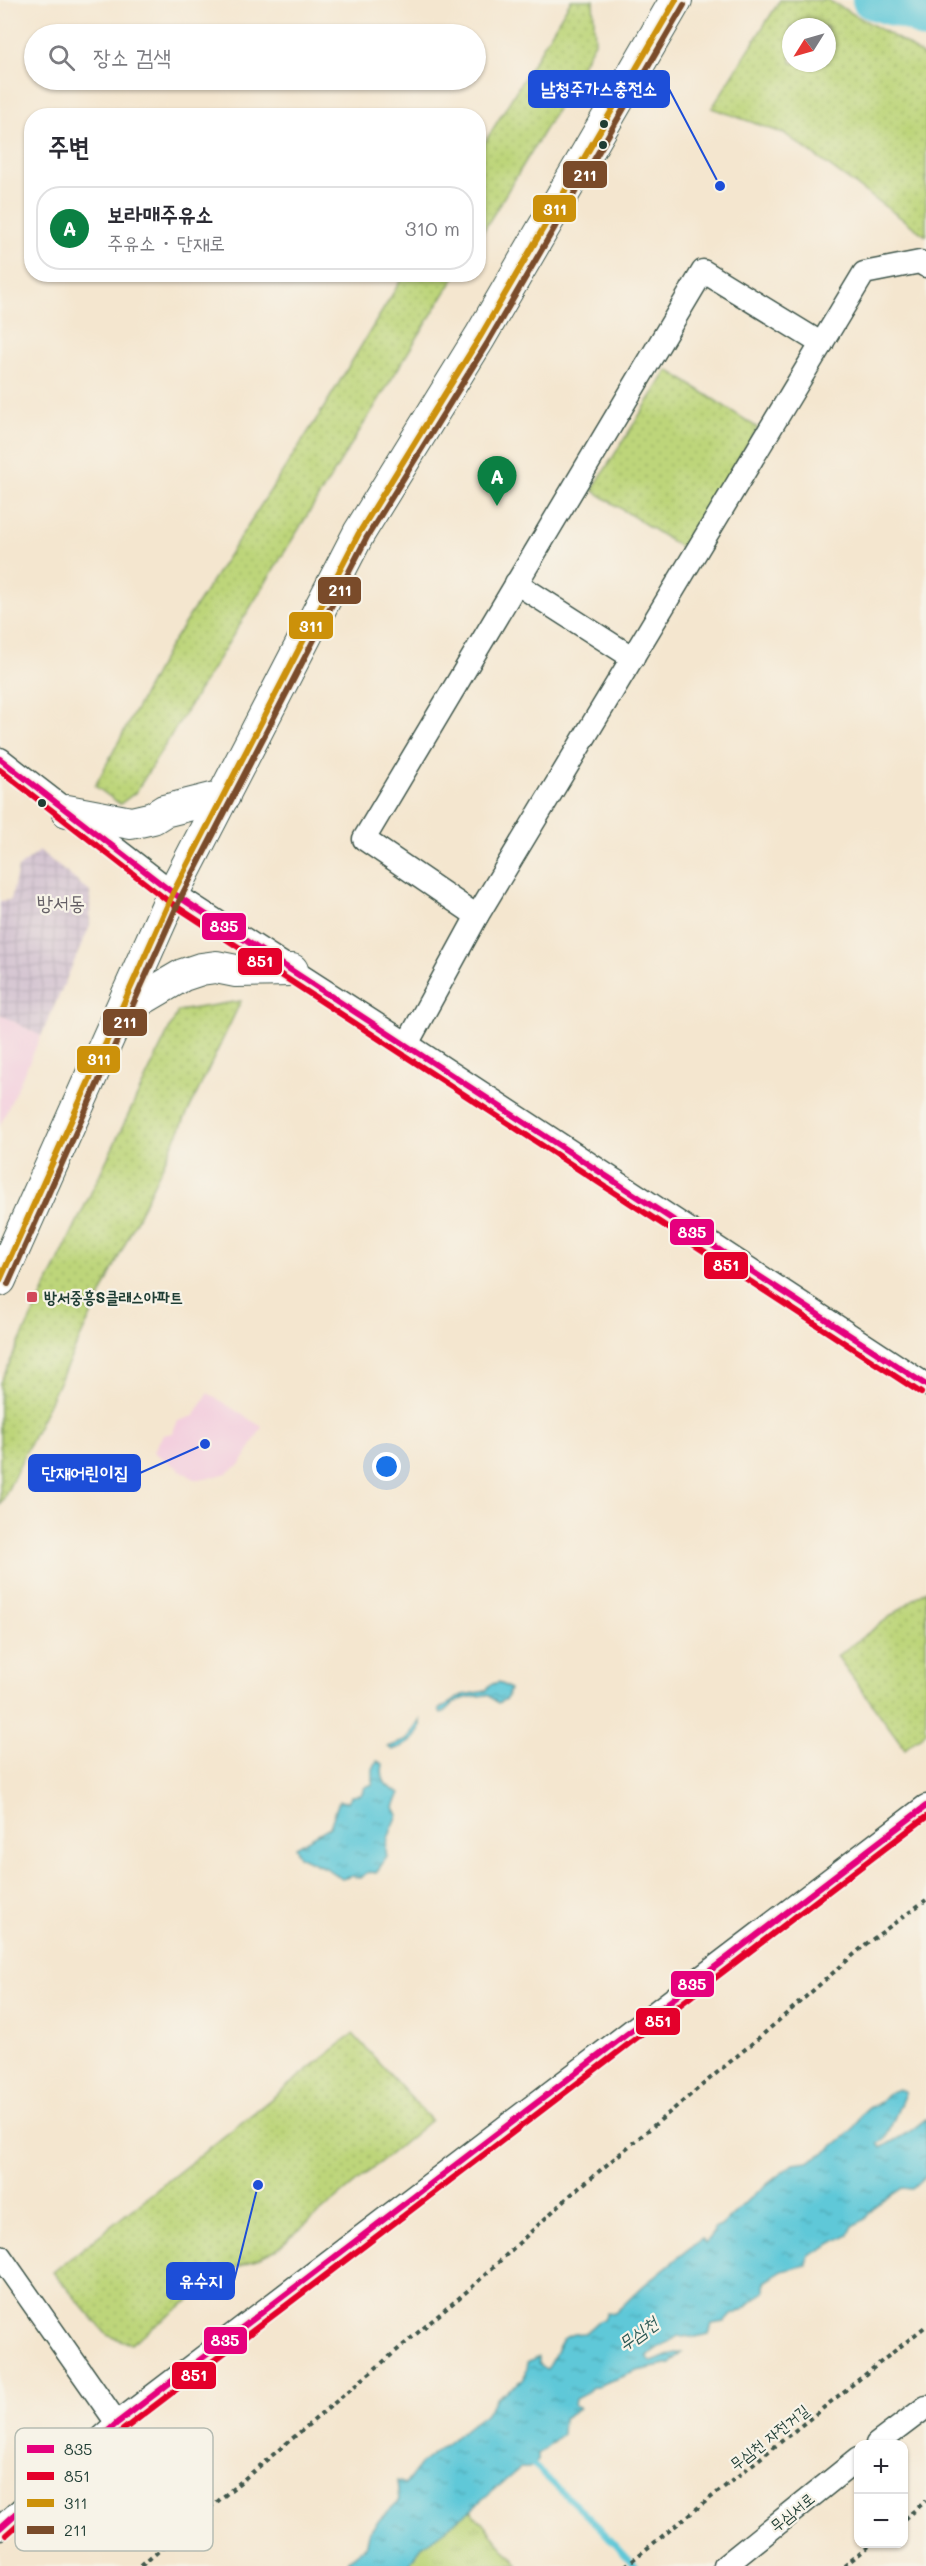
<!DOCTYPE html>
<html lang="ko">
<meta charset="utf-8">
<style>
body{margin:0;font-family:Mali,"Poor Story",sans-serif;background:#f7f7f7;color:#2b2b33}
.controls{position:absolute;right:18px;bottom:18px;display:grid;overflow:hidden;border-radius:12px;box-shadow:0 2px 4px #0004}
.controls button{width:54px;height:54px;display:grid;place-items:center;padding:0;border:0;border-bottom:2px solid #e1e1e2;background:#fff;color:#2b2b33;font:30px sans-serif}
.compass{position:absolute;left:782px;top:18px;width:54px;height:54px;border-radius:50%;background:#fff;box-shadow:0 2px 4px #0004;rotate:233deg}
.you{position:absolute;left:387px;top:1467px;width:21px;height:21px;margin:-15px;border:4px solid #fff;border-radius:50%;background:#1a73e8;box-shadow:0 0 0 9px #1a73e833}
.badge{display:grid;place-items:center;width:39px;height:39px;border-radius:50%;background:#0b8043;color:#fff;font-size:20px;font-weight:700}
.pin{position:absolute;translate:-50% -50px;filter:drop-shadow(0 2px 3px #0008)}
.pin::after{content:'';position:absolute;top:32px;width:21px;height:18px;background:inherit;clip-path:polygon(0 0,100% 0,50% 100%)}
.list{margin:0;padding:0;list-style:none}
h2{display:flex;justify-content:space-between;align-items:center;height:78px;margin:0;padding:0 24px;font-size:26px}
h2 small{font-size:20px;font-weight:400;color:#7c7c81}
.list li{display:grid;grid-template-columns:39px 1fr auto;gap:18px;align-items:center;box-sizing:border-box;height:84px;margin:0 12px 12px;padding:0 12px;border:2px solid #e1e1e2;border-radius:24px}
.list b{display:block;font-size:22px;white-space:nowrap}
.list p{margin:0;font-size:20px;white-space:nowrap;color:#7c7c81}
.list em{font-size:20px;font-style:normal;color:#7c7c81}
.icon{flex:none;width:33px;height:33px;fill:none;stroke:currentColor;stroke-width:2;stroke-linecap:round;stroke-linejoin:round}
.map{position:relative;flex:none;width:926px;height:2566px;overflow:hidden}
.search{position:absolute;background:#fff;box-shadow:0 2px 4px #0004;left:24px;top:24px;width:462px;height:66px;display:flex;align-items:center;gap:15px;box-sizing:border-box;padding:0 21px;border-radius:33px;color:#7c7c81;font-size:22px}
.panel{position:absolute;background:#fff;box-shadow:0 2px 4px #0004;left:24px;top:108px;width:462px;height:174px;border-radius:24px}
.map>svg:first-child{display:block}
</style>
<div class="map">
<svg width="926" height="2566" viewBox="0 0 926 2566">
<defs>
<pattern id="industrial-grid" width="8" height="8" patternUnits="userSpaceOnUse" patternTransform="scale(1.5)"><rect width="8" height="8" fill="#cfbdce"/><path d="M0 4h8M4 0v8" fill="none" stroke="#b1a3b2"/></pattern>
<pattern id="grass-tufts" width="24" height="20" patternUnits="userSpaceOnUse" patternTransform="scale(1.5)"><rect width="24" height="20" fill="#bdd57a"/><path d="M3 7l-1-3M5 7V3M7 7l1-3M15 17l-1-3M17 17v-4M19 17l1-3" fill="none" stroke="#a2b86a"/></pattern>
<pattern id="park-dots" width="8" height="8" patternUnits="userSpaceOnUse" patternTransform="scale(1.5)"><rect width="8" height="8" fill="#bdd57a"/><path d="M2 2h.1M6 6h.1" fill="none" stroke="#a2b86a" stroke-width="1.8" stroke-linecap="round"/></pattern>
<pattern id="water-ripples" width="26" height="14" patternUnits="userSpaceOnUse" patternTransform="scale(1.5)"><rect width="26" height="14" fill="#5ec8d8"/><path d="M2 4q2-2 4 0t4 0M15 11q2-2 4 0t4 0" fill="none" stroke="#4da4b0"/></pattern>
</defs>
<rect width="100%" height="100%" fill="#f7f3e8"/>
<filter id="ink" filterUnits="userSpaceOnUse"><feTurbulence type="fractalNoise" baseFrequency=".0167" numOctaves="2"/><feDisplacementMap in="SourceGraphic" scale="12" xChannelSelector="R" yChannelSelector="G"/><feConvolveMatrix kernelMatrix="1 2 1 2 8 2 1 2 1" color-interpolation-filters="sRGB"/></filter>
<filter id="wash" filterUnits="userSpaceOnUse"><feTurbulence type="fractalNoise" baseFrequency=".008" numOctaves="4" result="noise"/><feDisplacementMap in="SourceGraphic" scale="24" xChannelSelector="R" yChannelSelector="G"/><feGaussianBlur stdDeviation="1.35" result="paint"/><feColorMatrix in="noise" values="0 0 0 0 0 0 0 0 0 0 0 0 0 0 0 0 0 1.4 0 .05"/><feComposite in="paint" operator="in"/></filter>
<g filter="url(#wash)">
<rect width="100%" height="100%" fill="#f4e6cf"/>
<g fill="#f3cfde">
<polygon points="0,1014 41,1036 0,1126"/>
<polygon points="208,1393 262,1427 241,1464 227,1473 205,1479 194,1479 153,1452 163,1435 172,1433 178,1421 194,1416"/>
</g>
<polygon fill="url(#industrial-grid)" points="40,851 90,892 90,926 41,1036 0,1014 0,901 11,900 18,868"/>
<polygon fill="url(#grass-tufts)" stroke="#6e8957" stroke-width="1.5" points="471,2510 519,2566 408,2566 423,2545"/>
<g fill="url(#park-dots)" stroke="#6e8957" stroke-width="1.5" fill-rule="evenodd">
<polygon points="571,0 593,0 595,42 547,126 479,238 479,152"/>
<path d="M780,0H828L905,43L926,58V236L785,134L712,108ZM791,27H827V63H791Z"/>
<polygon points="404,275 456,275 136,792 120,804 95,786 168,649 323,409"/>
<polygon points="668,370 758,428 682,548 592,490"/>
<polygon points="241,1001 0,1506 0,1383 178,1011"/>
<polygon points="926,1590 926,1732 905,1749 837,1656"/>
<polygon points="353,2034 431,2120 275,2250 226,2273 131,2344 107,2335 53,2272"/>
</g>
<g fill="url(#water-ripples)" stroke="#3e8286" stroke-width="1.5">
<path d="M499,1682L510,1689L506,1699L498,1703L488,1695C476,1696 463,1697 453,1704C448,1708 447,1711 441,1714L439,1710L462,1695L486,1691L490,1685Z"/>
<path d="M420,1720C422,1736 407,1746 393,1750L388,1747L407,1740Z"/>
<path d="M377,1761L383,1764C380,1780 385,1787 400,1793L394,1807L398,1815C393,1827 383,1845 387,1857L376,1873C369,1871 366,1873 361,1878L352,1876L342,1879L327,1869L299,1856L295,1847L330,1827L339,1801L348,1802L351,1796L361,1795L365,1787L373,1784V1769Z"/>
<path d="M898,2089L905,2093L885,2140L878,2143L881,2148L909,2132L926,2119V2176L912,2189L902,2188L876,2205L864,2220L853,2226L849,2234L809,2256L807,2265L782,2271L765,2282V2292C757,2297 751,2301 745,2308C737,2315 731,2312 725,2322L712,2324L709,2334L691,2338L678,2336C666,2345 657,2345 647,2357L652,2362C662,2359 672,2352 682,2352L670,2364L637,2371L591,2388L587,2393L575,2399L574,2406L579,2408L563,2418L562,2434L538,2454V2461L529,2468H520L471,2510L423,2545L408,2566H347L349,2560L365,2547L368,2535L377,2522L399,2501L397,2481L405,2484L420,2464L485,2414L497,2398L524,2379L527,2363L538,2357V2363L547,2369C563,2348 553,2334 585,2333L597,2322L604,2319L607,2312L615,2313L643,2286L702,2238L705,2243L712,2236L714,2229L721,2226L752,2196L793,2164L808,2162L827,2151L852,2131L861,2115L869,2108L881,2102L888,2093Z"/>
</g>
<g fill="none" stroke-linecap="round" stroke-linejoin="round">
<polyline stroke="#5ec8d8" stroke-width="6" points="527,2459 599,2527 635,2566"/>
<polyline stroke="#5ec8d8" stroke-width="38" points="871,0 916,14 926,21"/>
</g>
</g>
<g filter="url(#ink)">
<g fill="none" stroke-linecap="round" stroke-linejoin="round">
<defs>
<g id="street">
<polyline points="516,583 633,658"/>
<polyline points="0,759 173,893 407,1044 926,1385"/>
<polyline points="477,916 364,839 703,271 822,344"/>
<polyline points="407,1044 477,916 864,273 920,262 926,266"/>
<polyline points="0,2256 117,2423"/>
<polyline points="877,2444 926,2407"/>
<polyline points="0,2528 117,2423 926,1806"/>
<polyline points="725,2566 858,2459"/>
</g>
<g id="secondary">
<polyline points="67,811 131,823 153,818 164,811 224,796"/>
<polyline points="120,1012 183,975 201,969 216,967 236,971 292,970"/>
<polyline points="0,1280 173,893 359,533 480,337 676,0"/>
</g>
</defs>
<use href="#street" stroke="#3f564b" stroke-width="25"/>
<use href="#secondary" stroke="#3f564b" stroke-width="34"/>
<g stroke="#3f564b" stroke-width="4" stroke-dasharray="4.5 4.5" stroke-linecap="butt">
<polyline points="904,2519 926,2501"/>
<polyline points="141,2566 472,2287 567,2198 761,2036 866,1944 926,1900"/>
<polyline points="625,2566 926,2326"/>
<polyline points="844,2566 872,2544"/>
</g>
<use href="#street" stroke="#fff" stroke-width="22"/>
<use href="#secondary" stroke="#fff" stroke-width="32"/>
<defs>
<g id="bus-1">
<polyline points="0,759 173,893 926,1385"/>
<polyline points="0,2528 117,2423 926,1806"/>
</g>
<g id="bus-2">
<polyline points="0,770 168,901 921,1393"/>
<polyline points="6,2535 123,2430 926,1817"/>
</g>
<polyline id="bus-3" points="0,1280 173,893 359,533 480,337 676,0"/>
<polyline id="bus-4" points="8,1284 181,897 367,537 488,342 684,5"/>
</defs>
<use href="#bus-1" stroke="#f7f3e8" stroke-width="10"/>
<use href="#bus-2" stroke="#f7f3e8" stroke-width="10"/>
<use href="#bus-3" stroke="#f7f3e8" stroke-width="10"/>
<use href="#bus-4" stroke="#f7f3e8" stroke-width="10"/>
<use href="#bus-1" stroke="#e5007d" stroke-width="6"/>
<use href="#bus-2" stroke="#e4002b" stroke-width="6"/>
<use href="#bus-3" stroke="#cc910a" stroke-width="6"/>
<use href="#bus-4" stroke="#7a4b2a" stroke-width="6"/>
</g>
</g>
<g fill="#1f3d34" stroke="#f7f3e8" stroke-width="2">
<circle cx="604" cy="124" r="5"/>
<circle cx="603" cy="145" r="5"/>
<circle cx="42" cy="803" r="5"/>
</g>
<rect fill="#d1495b" stroke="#f7f3e8" stroke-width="2" x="26" y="1291" width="12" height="12" rx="3"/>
<g text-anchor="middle" stroke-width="4.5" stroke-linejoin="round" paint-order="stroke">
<g font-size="16" font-weight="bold" fill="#1f3d34" stroke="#f7f3e8" text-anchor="start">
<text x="44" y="1303">방서중흥S클래스아파트</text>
</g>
<g font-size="16" fill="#1f3d34" stroke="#f7f3e8">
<text transform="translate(769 2437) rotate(-38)" y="6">무심천 자전거길</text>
<text transform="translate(792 2512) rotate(-39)" y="6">무심서로</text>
</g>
<g font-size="18" font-style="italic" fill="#2c5955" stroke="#f7f3e8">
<text transform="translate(638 2334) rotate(-36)" y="6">무심천</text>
</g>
<g font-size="20" fill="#645f65" stroke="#f7f3e8">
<text x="61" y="910">방서동</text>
</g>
</g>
<rect x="15" y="2428" width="198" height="123" rx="9" fill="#f7f3e8" stroke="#b6bcb2" stroke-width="1.5"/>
<rect x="27" y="2445" width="27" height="8" fill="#e5007d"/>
<rect x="27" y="2472" width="27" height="8" fill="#e4002b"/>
<rect x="27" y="2499" width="27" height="8" fill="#cc910a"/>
<rect x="27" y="2526" width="27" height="8" fill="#7a4b2a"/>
<g font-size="16" fill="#1f3d34">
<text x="64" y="2455">835</text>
<text x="64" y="2482">851</text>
<text x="64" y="2509">311</text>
<text x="64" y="2536">211</text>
</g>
<path fill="none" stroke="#1d4ed8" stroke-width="2" d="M720 186L669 89M205 1444L140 1473M258 2185L234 2281"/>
<g fill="#1d4ed8" stroke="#f7f3e8" stroke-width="2">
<circle cx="720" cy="186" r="6"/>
<circle cx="205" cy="1444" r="6"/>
<circle cx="258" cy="2185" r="6"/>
</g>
<g fill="#1d4ed8" stroke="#1d4ed8" stroke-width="2">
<rect x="529" y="71" width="140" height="36" rx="6"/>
<rect x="29" y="1455" width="111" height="36" rx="6"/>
<rect x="167" y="2263" width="67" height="36" rx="6"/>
</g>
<g font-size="18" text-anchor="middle" font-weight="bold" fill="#fff">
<text x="599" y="95">남청주가스충전소</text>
<text x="85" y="1479">단재어린이집</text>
<text x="201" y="2287">유수지</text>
</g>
<g stroke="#f7f3e8" stroke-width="2">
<rect x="562" y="160" width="46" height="29" rx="6" fill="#7a4b2a"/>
<rect x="532" y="194" width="45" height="29" rx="6" fill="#cc910a"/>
<rect x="317" y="576" width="45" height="29" rx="6" fill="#7a4b2a"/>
<rect x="288" y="611" width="46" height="29" rx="6" fill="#cc910a"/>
<rect x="201" y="912" width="46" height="29" rx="6" fill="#e5007d"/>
<rect x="237" y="947" width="46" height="29" rx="6" fill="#e4002b"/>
<rect x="102" y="1008" width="46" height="29" rx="6" fill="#7a4b2a"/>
<rect x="76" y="1045" width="45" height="29" rx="6" fill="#cc910a"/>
<rect x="669" y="1218" width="46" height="28" rx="6" fill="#e5007d"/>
<rect x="703" y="1251" width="46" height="29" rx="6" fill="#e4002b"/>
<rect x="670" y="1970" width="45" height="28" rx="6" fill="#e5007d"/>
<rect x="635" y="2007" width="46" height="29" rx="6" fill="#e4002b"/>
<rect x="203" y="2326" width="45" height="29" rx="6" fill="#e5007d"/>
<rect x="171" y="2361" width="46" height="29" rx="6" fill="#e4002b"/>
</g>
<g font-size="16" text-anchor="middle" font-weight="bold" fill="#fff">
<text x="585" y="181">211</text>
<text x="555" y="215">311</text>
<text x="340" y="596">211</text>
<text x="311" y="632">311</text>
<text x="224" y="932">835</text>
<text x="260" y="967">851</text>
<text x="125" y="1028">211</text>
<text x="99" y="1065">311</text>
<text x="692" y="1238">835</text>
<text x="726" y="1271">851</text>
<text x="692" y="1990">835</text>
<text x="658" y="2027">851</text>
<text x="225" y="2346">835</text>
<text x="194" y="2381">851</text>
</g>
</svg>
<div class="controls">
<button>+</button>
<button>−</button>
</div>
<svg class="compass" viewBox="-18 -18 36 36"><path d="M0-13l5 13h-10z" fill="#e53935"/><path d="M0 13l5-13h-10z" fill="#7c7c81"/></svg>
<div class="you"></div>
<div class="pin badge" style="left:497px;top:506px">A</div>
<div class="search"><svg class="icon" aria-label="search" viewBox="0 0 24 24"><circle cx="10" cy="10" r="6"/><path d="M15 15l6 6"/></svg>장소 검색</div>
<section class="panel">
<h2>주변<small></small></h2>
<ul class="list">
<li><span class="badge">A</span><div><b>보라매주유소</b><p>주유소 · 단재로</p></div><em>310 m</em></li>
</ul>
</section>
</div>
